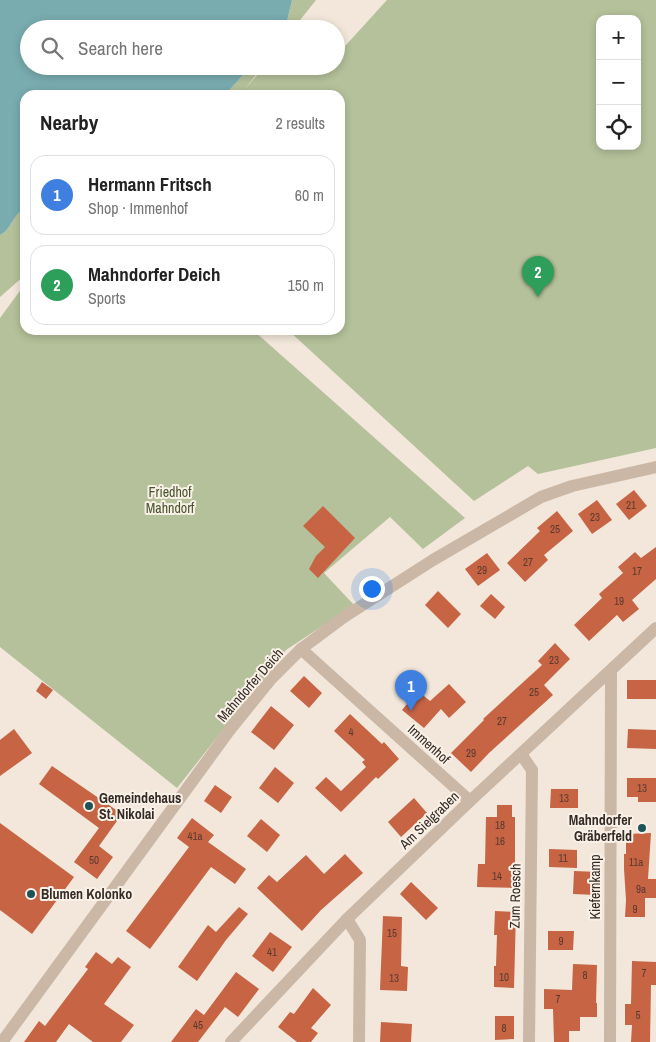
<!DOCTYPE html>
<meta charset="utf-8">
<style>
body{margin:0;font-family:"Archivo Narrow",sans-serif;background:#f2f2f2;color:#222}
.controls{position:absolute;right:15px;top:15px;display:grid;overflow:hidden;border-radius:10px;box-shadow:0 2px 8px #0003}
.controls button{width:45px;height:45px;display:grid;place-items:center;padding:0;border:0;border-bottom:1px solid #e0e0e0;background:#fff;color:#222;font:25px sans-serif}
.you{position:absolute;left:371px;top:588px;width:18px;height:18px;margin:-12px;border:4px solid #fff;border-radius:50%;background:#1a73e8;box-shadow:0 0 0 8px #1a73e833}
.badge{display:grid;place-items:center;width:32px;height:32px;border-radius:50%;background:#2563eb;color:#fff;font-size:16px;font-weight:700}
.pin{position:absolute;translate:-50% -41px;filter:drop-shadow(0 1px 2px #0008)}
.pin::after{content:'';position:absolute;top:26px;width:18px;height:15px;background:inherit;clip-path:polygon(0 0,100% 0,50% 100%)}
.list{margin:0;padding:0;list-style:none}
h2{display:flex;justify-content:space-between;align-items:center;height:65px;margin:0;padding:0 20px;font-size:21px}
h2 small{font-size:16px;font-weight:400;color:#767676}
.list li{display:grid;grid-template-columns:32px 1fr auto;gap:15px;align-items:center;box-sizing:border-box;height:80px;margin:0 10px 10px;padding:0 10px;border:1px solid #e0e0e0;border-radius:15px}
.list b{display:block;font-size:19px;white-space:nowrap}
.list p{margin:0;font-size:16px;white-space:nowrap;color:#767676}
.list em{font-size:16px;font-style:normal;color:#767676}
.icon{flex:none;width:28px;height:28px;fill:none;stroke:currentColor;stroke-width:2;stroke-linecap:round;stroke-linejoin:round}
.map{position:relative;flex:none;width:656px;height:1042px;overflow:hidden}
.search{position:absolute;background:#fff;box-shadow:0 2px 8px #0003;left:20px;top:20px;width:325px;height:55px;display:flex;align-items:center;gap:12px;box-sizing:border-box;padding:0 18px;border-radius:28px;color:#767676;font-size:19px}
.panel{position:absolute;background:#fff;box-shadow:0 2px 8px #0003;left:20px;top:90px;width:325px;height:245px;border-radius:15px}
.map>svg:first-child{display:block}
</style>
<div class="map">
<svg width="656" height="1042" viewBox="0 0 656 1042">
<rect width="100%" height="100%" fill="#f2e7da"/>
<g fill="#b4c19a" fill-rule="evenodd">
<polygon points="292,0 316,0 293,29 281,29 287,21"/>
<path d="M387,0H656V448L538,474L528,466L474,501L288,330H340V95H225L251,66H263L244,90L265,66H336V56ZM600,19H637V146H600Z"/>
<path d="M25,209V275L0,297V235C12,229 12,215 25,209Z"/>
<polygon points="25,284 25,330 253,330 465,518 423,549 390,517 324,573 354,605 286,650 177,788 0,647 0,318"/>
</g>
<path fill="#79acaf" d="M0,0H292L287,21L281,29H29V66H251L225,95H25V209C12,215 12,229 0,235Z"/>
<g fill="#c66444">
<polygon points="634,490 647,506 629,520 616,504"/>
<polygon points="597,500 612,520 592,534 578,514"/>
<polygon points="323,506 355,538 318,578 309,569 316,556 325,547 303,526"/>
<polygon points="557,511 573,531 544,555 548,560 525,582 507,563 540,531 537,528"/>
<polygon points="656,547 656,579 632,600 639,609 623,622 617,615 589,641 574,625 602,598 599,594 623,573 618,567 635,552 641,558"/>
<polygon points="487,553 500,570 478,586 465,569"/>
<polygon points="438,591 461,614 448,628 425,605"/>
<polygon points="491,594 505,607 495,619 480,606"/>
<polygon points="555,643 570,659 544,685 553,695 489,753 471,772 451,753 484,720 483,719 542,665 538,661"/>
<polygon points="304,676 322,693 309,708 290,691"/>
<rect x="627" y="680" width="29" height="19"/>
<polygon points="42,682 53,690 46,699 36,691"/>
<polygon points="449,684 466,702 449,718 441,709 424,728 402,710 418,691 430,701"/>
<polygon points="271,706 294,725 274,750 251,732"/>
<polygon points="350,714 382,744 384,742 399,759 378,779 376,777 341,812 315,788 326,777 341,791 366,767 362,762 365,760 334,731"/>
<polygon points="14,729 32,753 0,776 0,740"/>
<polygon points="628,729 656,730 656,749 627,748"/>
<polygon points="52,766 122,814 99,846 113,857 97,879 74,862 99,828 39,784"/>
<polygon points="275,767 294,783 278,803 259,788"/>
<polygon points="627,778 656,778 656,802 638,802 638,797 627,797"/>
<polygon points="215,785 232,797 221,813 204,801"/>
<polygon points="551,789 578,789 578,808 550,808"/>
<polygon points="414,798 427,813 401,837 388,822"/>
<polygon points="497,805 512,805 512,817 515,817 515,865 517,865 516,888 477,887 478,864 485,864 486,817 497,817"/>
<polygon points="192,818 214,835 208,842 246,869 235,884 211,867 150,949 126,931 189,847 177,838"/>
<polygon points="261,819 280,835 267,852 247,836"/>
<polygon points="0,823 74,877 32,934 0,910"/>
<polygon points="651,833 648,879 656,879 656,898 645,898 645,917 625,917 626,900 624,869 624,854 626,854 626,834"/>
<polygon points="549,849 577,850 577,868 549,867"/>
<polygon points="345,854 363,873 321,910 302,931 257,888 269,875 277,882 306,855 324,874"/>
<polygon points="574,871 598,872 597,895 573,894"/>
<polygon points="411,882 438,908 426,920 400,894"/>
<polygon points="239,907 248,914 226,940 197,981 178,967 208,925 216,932"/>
<polygon points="495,911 516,912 514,988 494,987 494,966 496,966 497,935 494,935"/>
<polygon points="383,916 402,917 401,966 408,967 407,991 380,990"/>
<polygon points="548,931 574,931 573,950 548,950"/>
<polygon points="270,932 292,947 273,972 252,956"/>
<polygon points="96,952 112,964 118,957 131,967 104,1004 134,1025 121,1042 93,1042 69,1024 56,1042 24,1042 39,1021 45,1026 88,969 85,967"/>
<polygon points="632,961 656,962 656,985 651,985 650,1042 631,1042 632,1025 625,1025 625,1004 631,1004"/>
<polygon points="573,964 597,965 596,1003 597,1003 597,1017 580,1017 580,1031 569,1031 569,1042 554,1042 553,1009 544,1009 544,989 572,990"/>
<polygon points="236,972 259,989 238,1017 225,1007 198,1042 171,1042 196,1009 204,1015"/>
<polygon points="313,988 331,1005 311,1028 318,1033 311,1042 297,1042 278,1027 290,1012 294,1014"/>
<polygon points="495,1016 514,1016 514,1039 495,1040"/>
<polygon points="381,1022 412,1024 411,1042 380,1042"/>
</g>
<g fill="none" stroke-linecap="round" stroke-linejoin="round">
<g stroke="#cab7a6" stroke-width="12">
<polyline points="301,649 470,801"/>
<polyline points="521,754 532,770 529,1042"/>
<polyline points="347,919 360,940 359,1042"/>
<polyline points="2,1042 229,731 271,679 301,649 344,617 433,560 541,497 572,486 656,467"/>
<polyline points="231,1042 347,919 470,801 656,628"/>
<polyline points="610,1042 611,671"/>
</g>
</g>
<g fill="#1d5357" stroke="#f9f1e7" stroke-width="2">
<circle cx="89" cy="806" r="5"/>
<circle cx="642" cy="828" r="5"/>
<circle cx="31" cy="894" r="5"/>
</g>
<g text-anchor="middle" stroke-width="4" stroke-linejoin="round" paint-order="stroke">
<g font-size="11" fill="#5a3a2e">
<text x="631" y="509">21</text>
<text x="595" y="521">23</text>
<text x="555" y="533">25</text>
<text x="528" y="566">27</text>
<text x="482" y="574">29</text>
<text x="637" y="575">17</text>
<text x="619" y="605">19</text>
<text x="554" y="664">23</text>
<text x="534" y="696">25</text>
<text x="502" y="725">27</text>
<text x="351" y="736">4</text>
<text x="471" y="757">29</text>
<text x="642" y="792">13</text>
<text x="564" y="802">13</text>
<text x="500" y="829">18</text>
<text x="195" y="840">41a</text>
<text x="500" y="845">16</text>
<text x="563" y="862">11</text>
<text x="94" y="864">50</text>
<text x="636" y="866">11a</text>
<text x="497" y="880">14</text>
<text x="641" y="893">9a</text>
<text x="635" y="913">9</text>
<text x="392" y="937">15</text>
<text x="561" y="945">9</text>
<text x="272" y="956">41</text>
<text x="644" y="977">7</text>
<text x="585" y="979">8</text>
<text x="504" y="981">10</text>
<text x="394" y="982">13</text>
<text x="558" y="1003">7</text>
<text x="638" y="1019">5</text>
<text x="198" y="1029">45</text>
<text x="504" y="1032">8</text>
</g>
<g font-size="14" fill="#45542b" stroke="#f9f1e7">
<text x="170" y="497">Friedhof<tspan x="170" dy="16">Mahndorf</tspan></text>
</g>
<g font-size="14" fill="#362c27" stroke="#f9f1e7">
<text transform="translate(250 685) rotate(-49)" y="5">Mahndorfer Deich</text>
<text transform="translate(429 744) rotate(42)" y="5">Immenhof</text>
<text transform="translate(429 820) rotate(-44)" y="5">Am Sielgraben</text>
<text transform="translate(595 887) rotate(-90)" y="5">Kiefernkamp</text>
<text transform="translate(515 896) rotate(-89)" y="5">Zum Roesch</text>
</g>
<g font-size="14" font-weight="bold" fill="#362c27" stroke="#f9f1e7" text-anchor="start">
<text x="99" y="803">Gemeindehaus<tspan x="99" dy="16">St. Nikolai</tspan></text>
<text x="632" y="825" text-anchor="end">Mahndorfer<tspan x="632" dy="16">Gräberfeld</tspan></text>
<text x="41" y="899">Blumen Kolonko</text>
</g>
</g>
</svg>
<div class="controls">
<button>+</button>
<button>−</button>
<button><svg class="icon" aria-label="locate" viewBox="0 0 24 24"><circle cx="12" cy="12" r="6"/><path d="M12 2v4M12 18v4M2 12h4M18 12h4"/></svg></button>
</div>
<div class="you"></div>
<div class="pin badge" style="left:411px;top:711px;background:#3f7fe0">1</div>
<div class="pin badge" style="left:538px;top:297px;background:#2e9e5b">2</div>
<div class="search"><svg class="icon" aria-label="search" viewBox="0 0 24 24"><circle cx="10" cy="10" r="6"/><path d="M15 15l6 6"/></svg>Search here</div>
<section class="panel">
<h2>Nearby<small>2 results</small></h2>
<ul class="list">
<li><span class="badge" style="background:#3f7fe0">1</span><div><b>Hermann Fritsch</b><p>Shop · Immenhof</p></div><em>60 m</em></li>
<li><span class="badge" style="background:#2e9e5b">2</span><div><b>Mahndorfer Deich</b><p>Sports</p></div><em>150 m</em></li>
</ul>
</section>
</div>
